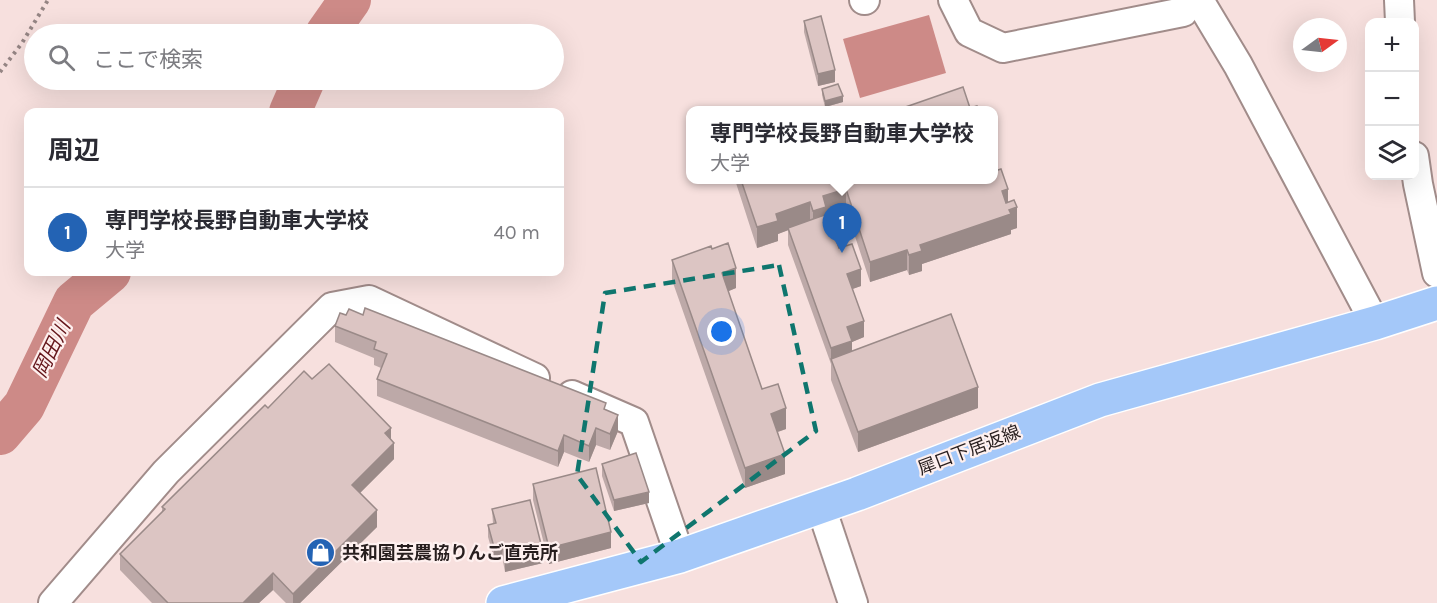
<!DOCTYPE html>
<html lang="ja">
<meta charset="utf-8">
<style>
body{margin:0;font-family:Karla,"Noto Sans JP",sans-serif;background:#f7f7f7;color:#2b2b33}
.controls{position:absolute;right:18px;top:18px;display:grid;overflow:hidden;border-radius:12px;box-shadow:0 6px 24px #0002}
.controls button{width:54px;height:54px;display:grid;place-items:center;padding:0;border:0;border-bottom:2px solid #e1e1e2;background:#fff;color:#2b2b33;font:30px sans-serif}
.compass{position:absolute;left:1293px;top:18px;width:54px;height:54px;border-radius:50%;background:#fff;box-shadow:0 6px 24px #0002;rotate:75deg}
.you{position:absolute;left:722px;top:332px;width:21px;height:21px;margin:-15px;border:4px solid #fff;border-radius:50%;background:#1a73e8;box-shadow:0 0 0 9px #1a73e833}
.badge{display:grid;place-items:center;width:39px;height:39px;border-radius:50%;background:#2363b4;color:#fff;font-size:20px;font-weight:700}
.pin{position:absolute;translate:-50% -50px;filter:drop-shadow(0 2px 3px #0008)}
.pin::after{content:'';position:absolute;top:32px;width:21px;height:18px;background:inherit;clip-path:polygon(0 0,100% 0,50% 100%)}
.popup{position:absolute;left:686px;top:106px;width:312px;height:78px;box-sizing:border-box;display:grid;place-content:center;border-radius:12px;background:#fff;filter:drop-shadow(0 2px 4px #0005);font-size:20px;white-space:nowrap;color:#7c7c81}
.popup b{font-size:22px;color:#2b2b33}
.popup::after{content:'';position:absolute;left:50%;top:100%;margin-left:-12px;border:12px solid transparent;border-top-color:#fff}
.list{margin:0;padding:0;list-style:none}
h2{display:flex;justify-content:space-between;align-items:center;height:78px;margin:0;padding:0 24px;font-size:26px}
h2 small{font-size:20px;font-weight:400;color:#7c7c81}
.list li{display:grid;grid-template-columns:39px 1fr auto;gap:18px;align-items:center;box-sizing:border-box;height:90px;padding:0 24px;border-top:2px solid #e1e1e2}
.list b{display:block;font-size:22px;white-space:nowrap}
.list p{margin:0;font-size:20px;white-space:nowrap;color:#7c7c81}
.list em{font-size:20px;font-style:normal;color:#7c7c81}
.icon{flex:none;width:33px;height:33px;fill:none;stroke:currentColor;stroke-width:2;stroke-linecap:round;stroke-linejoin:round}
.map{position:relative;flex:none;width:1437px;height:603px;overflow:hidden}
.search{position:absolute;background:#fff;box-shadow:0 6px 24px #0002;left:24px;top:24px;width:540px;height:66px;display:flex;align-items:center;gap:15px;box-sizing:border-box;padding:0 21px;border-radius:33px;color:#7c7c81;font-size:22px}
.panel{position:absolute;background:#fff;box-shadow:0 6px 24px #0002;left:24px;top:108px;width:540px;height:168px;border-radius:12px}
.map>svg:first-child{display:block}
</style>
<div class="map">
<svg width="1437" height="603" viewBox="0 0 1437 603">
<rect width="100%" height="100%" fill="#f7e0de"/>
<polygon fill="#cd8a87" points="929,15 946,73 860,98 843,39"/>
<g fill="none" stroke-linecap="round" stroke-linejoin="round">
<g stroke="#cd8a87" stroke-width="42">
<polyline points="326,34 350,0"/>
<polyline points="290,112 304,80"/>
<polyline points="0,434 24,406 74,302 110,272"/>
</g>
<defs>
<g id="minor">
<polyline points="864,0 865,0"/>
<polyline points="953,0 969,32 1003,48 1183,12 1187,0"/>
<polyline points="1199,0 1238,65 1375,323"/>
<polyline points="1399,0 1400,22"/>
<polyline points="1414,156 1418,184 1437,273"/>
<polyline points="572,395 634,422 680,556"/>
<polyline points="821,507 853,603"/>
<polyline points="53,603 166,472 332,307 369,300 535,378"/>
</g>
<polyline id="major" points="503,603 680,556 857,494 1100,400 1375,323 1437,303"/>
</defs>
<use href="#minor" stroke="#a18c8a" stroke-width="32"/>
<use href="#major" stroke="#fff" stroke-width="36"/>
<polyline stroke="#958584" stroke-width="4" stroke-dasharray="3 4.5" stroke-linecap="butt" points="0,72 22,43 48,0"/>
<use href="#minor" stroke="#fff" stroke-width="28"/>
<use href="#major" stroke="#a4c8f9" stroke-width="33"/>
</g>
<g fill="#bda9a8">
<polygon points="804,21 835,82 818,86 804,32"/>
<polygon points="822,89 843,102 825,107 822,95"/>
<polygon points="736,180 993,180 1008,203 1017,228 1011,230 1011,234 922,264 922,271 909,275 907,270 870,282 846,209 830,214 836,239 839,248 861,286 852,289 864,337 852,342 852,351 978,408 858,452 831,380 831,364 788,245 788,230 778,234 778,241 757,248 736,183"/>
<polygon points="672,260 736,288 728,291 762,389 786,429 778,432 785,474 745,488 672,280"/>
<polygon points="335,326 606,410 618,431 610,450 596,445 589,462 564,452 558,467 377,396 377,379 381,368 374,365 374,358 335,342"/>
<polygon points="268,408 391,439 394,459 360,493 377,527 300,603 286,603 273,590 259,603 152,603 120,570 120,554 162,512 162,507"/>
<polygon points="602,464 649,503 614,511 602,476"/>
<polygon points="533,484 611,548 549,564 533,500"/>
<polygon points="492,509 543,563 505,572 502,556 494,558 488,537 488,525 493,524"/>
</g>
<g fill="#9a8a88">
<polygon points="835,70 835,82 818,86 818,74"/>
<polygon points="843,96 843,102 825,107 825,101"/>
<polygon points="846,189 846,209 826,215 813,232 813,211 823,196"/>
<polygon points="1008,189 1008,209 1002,191"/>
<polygon points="810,202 810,222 778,234 778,241 757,248 757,227 776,214"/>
<polygon points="1017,207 1017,228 1011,230 1011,234 922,264 922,271 909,275 909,255 920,245"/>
<polygon points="907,250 907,270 870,282 870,262"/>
<polygon points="736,268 736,288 722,294 722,273"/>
<polygon points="861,269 861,286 847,291 847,274"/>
<polygon points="864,321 864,337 852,342 852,357 831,359 831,348 847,327"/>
<polygon points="978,387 978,408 858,452 858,432"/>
<polygon points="786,408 786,429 771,434 771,414"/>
<polygon points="618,415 618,431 610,450 610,434"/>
<polygon points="391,428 391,444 385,433"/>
<polygon points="596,428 596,445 589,462 589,446"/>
<polygon points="564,435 564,452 558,467 558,451"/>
<polygon points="394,443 394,459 352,501 352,485"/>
<polygon points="785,454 785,474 745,488 745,468"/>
<polygon points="649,492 649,503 614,511 614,500"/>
<polygon points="377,510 377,527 300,603 293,603 293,594"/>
<polygon points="611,532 611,548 549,564 549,548"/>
<polygon points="502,545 502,556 494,558 494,547"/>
<polygon points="543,552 543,563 505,572 505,561"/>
<polygon points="273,573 273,590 259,603 243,603"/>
</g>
<g fill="#dcc5c3" stroke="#9a8a88" stroke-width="1.5">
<polygon points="821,16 835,70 818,74 804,21"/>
<polygon points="838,84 843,96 825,101 822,89"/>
<polygon points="963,87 970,108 977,106 979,111 894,111"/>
<polygon points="993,167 995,171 1001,169 1008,189 1002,191 1006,203 1014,200 1017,207 1009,210 1011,214 920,245 922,251 909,255 907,250 870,262 846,189 823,196 826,207 813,211 810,202 776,214 778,221 757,227 741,180 993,180"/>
<polygon points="830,213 836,229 833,231 839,248 852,244 861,269 847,274 864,321 847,327 852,341 831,348 788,228"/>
<polygon points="728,243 736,268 722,273 762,389 778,384 786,408 771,414 785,454 745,468 672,260 711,246 712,249"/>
<polygon points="365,308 606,403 604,409 618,415 610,434 596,428 589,446 564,435 558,451 377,379 387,354 374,349 376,342 335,326 340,313 346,315 349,309 363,315"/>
<polygon points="951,314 978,387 858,432 831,359"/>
<polygon points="329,364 391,428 385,433 394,443 352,485 377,510 293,594 273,573 243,603 168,603 120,554 165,509 162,507 265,405 268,408 304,371 312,379"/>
<polygon points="636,453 649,492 614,500 602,464"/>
<polygon points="596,468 611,532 549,548 533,484"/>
<polygon points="530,500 543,552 505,561 502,545 494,547 488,525 496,523 492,509"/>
</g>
<path fill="none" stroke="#0f766e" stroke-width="4.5" stroke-dasharray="12 8" stroke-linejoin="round" d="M779,265L816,431L641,562L577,475L605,293Z"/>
<defs>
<symbol id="shop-disc" viewBox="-11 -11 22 22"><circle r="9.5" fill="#2363b4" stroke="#fef0ef"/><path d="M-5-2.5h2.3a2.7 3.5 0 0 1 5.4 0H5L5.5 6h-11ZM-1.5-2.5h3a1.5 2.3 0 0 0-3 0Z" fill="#fff"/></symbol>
</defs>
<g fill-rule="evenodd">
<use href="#shop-disc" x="304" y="536" width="33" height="33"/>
</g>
<g text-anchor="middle" stroke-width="4.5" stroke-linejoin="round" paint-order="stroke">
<g font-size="18" fill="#271e1e" stroke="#fef0ef">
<text transform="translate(969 450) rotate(-21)" y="6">犀口下居返線</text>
</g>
<g font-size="18" font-weight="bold" fill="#271e1e" stroke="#fef0ef" text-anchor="start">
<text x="342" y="559">共和園芸農協りんご直売所</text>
</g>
<g font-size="20" font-style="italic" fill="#64151a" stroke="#fef0ef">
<text transform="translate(51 349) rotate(-64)" y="7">岡田川</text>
</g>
</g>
</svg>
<div class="controls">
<button>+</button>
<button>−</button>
<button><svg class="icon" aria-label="layers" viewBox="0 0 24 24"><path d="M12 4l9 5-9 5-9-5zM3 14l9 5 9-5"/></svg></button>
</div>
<svg class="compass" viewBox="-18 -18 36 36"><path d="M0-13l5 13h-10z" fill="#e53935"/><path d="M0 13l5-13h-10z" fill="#7c7c81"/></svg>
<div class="you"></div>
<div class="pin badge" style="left:842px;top:253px">1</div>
<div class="popup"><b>専門学校長野自動車大学校</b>大学</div>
<div class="search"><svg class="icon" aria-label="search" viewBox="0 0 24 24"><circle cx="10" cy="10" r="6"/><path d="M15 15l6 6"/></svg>ここで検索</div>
<section class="panel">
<h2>周辺<small></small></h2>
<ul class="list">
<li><span class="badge">1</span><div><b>専門学校長野自動車大学校</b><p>大学</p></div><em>40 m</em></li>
</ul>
</section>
</div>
